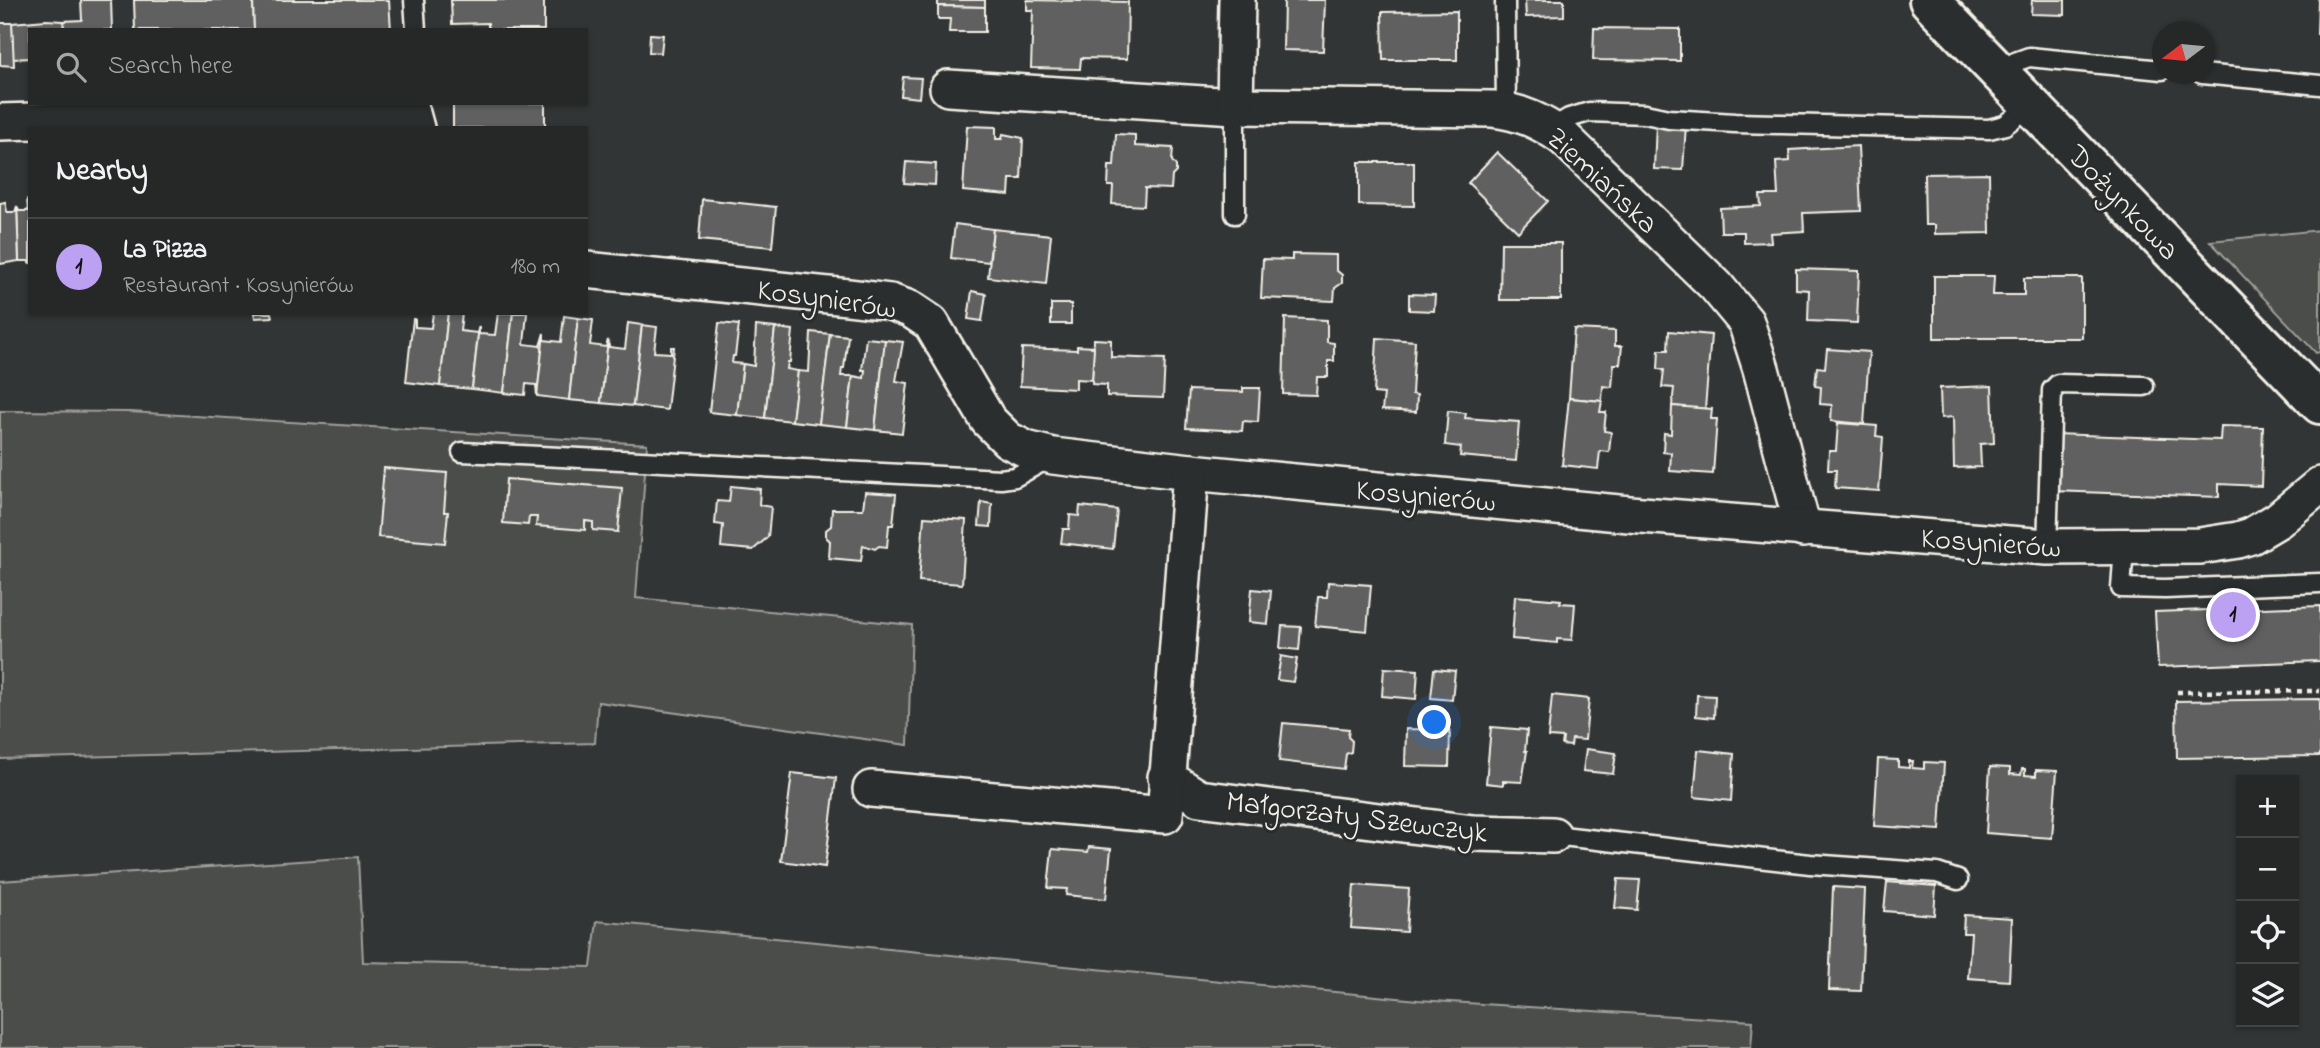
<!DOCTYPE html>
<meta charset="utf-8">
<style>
body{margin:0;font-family:"Indie Flower",sans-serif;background:#323434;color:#f1f3f6}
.controls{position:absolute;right:21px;bottom:21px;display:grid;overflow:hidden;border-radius:0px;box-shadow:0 2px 5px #0004}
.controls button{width:63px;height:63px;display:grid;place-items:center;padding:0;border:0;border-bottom:2px solid #424445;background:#262828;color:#f1f3f6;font:35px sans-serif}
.compass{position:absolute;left:2152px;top:21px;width:63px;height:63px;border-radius:50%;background:#262828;box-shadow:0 2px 5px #0004;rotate:254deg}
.you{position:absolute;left:1435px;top:723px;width:24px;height:24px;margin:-18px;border:5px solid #fff;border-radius:50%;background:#1a73e8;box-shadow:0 0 0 10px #1a73e833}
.badge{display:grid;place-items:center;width:46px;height:46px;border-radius:50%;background:#bca0f2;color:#111;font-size:23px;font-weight:700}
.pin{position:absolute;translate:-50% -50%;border:4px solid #fff;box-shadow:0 2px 7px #0006}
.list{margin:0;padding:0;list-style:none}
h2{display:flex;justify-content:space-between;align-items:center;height:91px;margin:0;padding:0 28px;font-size:30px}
h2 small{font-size:23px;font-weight:400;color:#a4a6a8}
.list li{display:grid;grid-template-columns:46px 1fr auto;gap:21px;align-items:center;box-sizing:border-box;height:98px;padding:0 28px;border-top:2px solid #424445}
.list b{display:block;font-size:26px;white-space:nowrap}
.list p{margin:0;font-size:23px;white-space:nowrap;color:#a4a6a8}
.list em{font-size:23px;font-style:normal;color:#a4a6a8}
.icon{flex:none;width:38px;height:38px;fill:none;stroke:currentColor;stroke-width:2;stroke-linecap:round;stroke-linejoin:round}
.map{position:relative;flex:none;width:2320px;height:1048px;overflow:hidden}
.search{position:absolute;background:#262828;box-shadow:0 2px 5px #0004;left:28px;top:28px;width:560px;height:77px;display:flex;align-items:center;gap:18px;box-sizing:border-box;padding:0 24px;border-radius:0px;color:#a4a6a8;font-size:26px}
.panel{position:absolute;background:#262828;box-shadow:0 2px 5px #0004;left:28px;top:126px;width:560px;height:189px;border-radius:0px}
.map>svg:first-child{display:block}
</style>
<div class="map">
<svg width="2320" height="1048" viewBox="0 0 2320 1048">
<rect width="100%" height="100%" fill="#323535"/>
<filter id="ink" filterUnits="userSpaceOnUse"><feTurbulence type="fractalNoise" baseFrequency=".0143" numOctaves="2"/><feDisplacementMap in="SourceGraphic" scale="14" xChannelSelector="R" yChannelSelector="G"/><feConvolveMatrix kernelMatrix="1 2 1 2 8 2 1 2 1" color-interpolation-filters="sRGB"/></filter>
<g filter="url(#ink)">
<g fill="#4b4d4c" stroke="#a09f9a" stroke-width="2">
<polygon points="2320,230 2320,352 2316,353 2210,241"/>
<polygon points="0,411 130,412 647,444 636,598 912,625 908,745 598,702 595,743 0,759"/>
<polygon points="358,857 363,962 591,967 597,921 1418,1000 1753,1021 1751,1048 0,1048 0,881"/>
</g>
<g fill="#5f605f" stroke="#f4f1e8" stroke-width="2">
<polygon points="81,0 111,0 112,30 64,30 63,21 82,20"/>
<polygon points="134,0 253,0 254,30 135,30"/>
<polygon points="253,0 389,0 391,30 254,30"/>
<polygon points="451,0 544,0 544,30 488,30 488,23 452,24"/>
<polygon points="938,0 985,0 985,7 938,6"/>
<polygon points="1027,0 1128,2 1127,59 1081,58 1080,69 1031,68 1033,10 1027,10"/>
<polygon points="1284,0 1325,0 1323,51 1283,50"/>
<polygon points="1525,0 1564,0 1564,16 1526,17"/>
<polygon points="2032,0 2065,0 2065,15 2031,14"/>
<polygon points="2318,0 2320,0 2320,34 2317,34"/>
<polygon points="938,6 985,7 985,32 949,32 950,19 938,19"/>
<polygon points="1457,11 1457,60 1383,60 1382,12"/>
<polygon points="46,20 63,21 64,30 30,30 30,58 13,59 12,23"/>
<polygon points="0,23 12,23 14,66 0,65"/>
<polygon points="1594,28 1680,29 1680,61 1593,60"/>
<polygon points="650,34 663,35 661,53 649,52"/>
<polygon points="903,77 921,78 919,98 901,96"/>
<rect x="453" y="103" width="92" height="25"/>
<polygon points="1656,123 1686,124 1683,170 1654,169"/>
<polygon points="967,126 996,127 996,139 1002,139 1003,134 1023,138 1021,179 1010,179 1009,195 963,191"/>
<polygon points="1116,134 1135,135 1135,146 1173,148 1172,161 1176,166 1176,172 1172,176 1171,189 1145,188 1144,206 1112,204 1113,186 1108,186 1109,166 1114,166"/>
<polygon points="1858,146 1861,211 1803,213 1804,231 1770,233 1771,242 1744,243 1744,232 1721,232 1720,208 1761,206 1760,195 1778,195 1776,162 1790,161 1789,150"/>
<polygon points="1497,152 1548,201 1518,232 1468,183"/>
<polygon points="906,162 936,164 935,185 904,183"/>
<polygon points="1359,162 1414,162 1414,206 1359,205"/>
<polygon points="1989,173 1990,233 1935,234 1935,225 1925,225 1924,174"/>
<polygon points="702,199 776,207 772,247 699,240"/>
<polygon points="27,200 30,202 30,263 29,263 29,261 19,261 17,206 19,211 28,211"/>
<polygon points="5,201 7,212 15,212 17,206 19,261 0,264 0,203 5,202"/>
<polygon points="955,224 993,229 989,262 951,258"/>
<polygon points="993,229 1051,235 1046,284 988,277"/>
<polygon points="1501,243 1561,243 1561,300 1500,300"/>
<polygon points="1292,254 1336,255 1336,270 1342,275 1342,283 1335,288 1334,301 1261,298 1263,259 1292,260"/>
<polygon points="1796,269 1859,271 1857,323 1808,321 1809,290 1796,289"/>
<polygon points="1934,276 1994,276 1993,295 2024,295 2024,278 2082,278 2082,338 1934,338"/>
<polygon points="972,291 986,294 982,321 968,319"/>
<polygon points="1409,294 1435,295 1434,311 1409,310"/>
<rect x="1051" y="304" width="20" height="20"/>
<polygon points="254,313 271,313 272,317 255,318"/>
<polygon points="433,313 448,313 440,386 406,382 413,319 415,319 415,327 431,328"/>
<polygon points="448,313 462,313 460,331 477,333 479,326 472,389 440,386"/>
<polygon points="498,313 513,313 504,393 472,389 479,326 479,334 495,335"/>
<polygon points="513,313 527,313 524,344 540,346 544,333 537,396 536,385 526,384 525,395 504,393"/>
<polygon points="564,316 578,318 569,400 537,396 544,333 544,340 561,342"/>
<polygon points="578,318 593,320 590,345 606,347 608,340 601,403 569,400"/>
<polygon points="1285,318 1327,320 1327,342 1334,343 1334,361 1328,361 1328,377 1317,377 1316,395 1283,394"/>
<polygon points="628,323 642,325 633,406 601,403 608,340 609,347 625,349"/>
<polygon points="719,323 739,325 735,356 733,356 732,363 743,364 737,415 709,412"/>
<polygon points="642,325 657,327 654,352 671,353 671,347 674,347 667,410 633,406"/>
<polygon points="756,326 775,328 765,418 737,415 743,364 754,366"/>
<polygon points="775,328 793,330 790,362 788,362 787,369 798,371 792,421 765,418"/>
<polygon points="1574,329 1615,331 1615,346 1622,346 1620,364 1614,364 1612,387 1603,386 1602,401 1569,398"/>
<polygon points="1669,331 1711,335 1705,409 1672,406 1674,388 1662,387 1664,370 1658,369 1659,350 1668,350"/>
<polygon points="811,332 830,334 819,424 792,421 798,371 809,372"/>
<polygon points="830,334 848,336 844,368 842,368 841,376 853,376 847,427 819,424"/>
<polygon points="866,338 885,340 875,430 847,427 853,376 864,378 865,370 862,370"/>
<polygon points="1377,338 1415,341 1412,394 1417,395 1416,412 1382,410 1384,394 1374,393"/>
<polygon points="1094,339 1111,340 1111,357 1165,359 1163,398 1107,396 1107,385 1092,384"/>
<polygon points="885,340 903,342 896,381 908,383 902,433 875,430"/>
<polygon points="1077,346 1094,347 1092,380 1076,379 1076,389 1020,386 1022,348 1077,350"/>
<polygon points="1827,349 1869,352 1864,424 1831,421 1832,405 1820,404 1821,387 1815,386 1817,367 1825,368"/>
<polygon points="1992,386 1994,443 1980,444 1981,467 1954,468 1953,417 1941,418 1940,388"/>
<polygon points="1243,388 1260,388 1258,422 1243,421 1242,431 1186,428 1189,390 1243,392"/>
<polygon points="1569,398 1602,401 1600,412 1606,412 1604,431 1611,432 1609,452 1600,451 1598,469 1562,465"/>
<polygon points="1672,406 1712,409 1711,419 1717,419 1713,474 1670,471 1671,453 1663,452 1664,433 1671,434"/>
<polygon points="1448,411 1466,413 1465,418 1519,422 1516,461 1460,456 1461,447 1445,445"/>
<polygon points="1838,423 1877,426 1876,436 1883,437 1879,491 1835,488 1836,470 1828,470 1829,451 1836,451"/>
<polygon points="2221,426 2263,427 2261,486 2219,484 2219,497 2052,491 2055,434 2220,440"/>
<polygon points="384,468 447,473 444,512 448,512 445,543 378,537"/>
<polygon points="506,479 622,488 618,532 593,530 593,522 585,521 585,530 536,526 537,517 529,517 528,525 503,523"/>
<polygon points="731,486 760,489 759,505 771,507 768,537 753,550 721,547 723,525 715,524 717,501 729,502"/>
<polygon points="865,492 896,494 893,525 889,525 887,547 879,546 875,549 863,545 861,561 829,558 830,541 826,537 826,530 831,526 832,509 863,509"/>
<polygon points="981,502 992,504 991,527 979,526"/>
<polygon points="1080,506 1117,510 1113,549 1061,543 1063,529 1069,529 1070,515 1079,516"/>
<polygon points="924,517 966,520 962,584 919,581"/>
<polygon points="1328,582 1371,585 1367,631 1315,626 1318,597 1327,597"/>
<polygon points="1252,589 1271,591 1268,624 1249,622"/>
<polygon points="1515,596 1561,600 1560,603 1575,604 1572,640 1557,639 1557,643 1512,639"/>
<polygon points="2320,606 2320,661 2158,667 2155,612"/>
<polygon points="1282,626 1301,627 1299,650 1280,648"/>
<polygon points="1281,656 1297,659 1293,682 1277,680"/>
<polygon points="1384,668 1418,670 1416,699 1382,696"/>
<polygon points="1434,669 1455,671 1452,700 1431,698"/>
<polygon points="1552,695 1589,699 1585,740 1572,739 1571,746 1562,745 1563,738 1548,737"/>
<polygon points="1697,695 1715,696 1714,718 1696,716"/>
<polygon points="2320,699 2320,756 2177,758 2176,701"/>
<polygon points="1283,723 1349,729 1348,737 1352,741 1351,752 1346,754 1344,769 1279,761"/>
<polygon points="1491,727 1527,730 1525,751 1527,751 1522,782 1503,781 1503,785 1486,783"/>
<polygon points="1406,729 1450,730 1449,767 1405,766"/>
<polygon points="1586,749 1616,753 1613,774 1583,771"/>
<polygon points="1698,750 1734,754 1731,801 1694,797"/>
<polygon points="1878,759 1898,760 1898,767 1909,768 1909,761 1913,761 1912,768 1924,769 1924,762 1944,763 1940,830 1874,826"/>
<polygon points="1990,767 2010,768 2010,774 2021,775 2022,769 2025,769 2025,775 2036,776 2036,770 2057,771 2052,838 1986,833"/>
<polygon points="792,773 836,778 825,867 781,861"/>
<polygon points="1089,847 1111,849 1106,899 1066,895 1067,889 1048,888 1052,849 1088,852"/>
<polygon points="1618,879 1640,880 1637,910 1615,908"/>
<polygon points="1887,882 1936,886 1934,915 1884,911"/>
<polygon points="1354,885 1409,889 1406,932 1351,928"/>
<polygon points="1833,887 1865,889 1861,991 1829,990"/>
<polygon points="1964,915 2012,918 2009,981 1968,978 1971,933 1963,933"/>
</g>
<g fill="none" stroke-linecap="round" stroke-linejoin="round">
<defs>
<g id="service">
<polyline points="414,0 416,30"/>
<polyline points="1505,0 1506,110"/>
<polyline points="2202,74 2320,85"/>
<polyline points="2001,75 2015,62 2029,57 2162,70"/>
<polyline points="1551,129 1569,118 1589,112 1645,114 1669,119 1735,123 1989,129 2005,125 2031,105"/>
<polyline points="1235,214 1235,106"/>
<polyline points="462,452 1001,479 1015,477 1051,457"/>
<polyline points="2047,547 2052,390 2058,384 2144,386"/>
<polyline points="2124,547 2121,588 2165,589 2320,583"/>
<polyline points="1553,835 1810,864 1937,873 1958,880"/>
</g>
<g id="minor">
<path d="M948,88L1235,106L1493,109C1521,112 1542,122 1564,138L1716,286L1746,322L1761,369L1803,529"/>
<polyline points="1235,106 1237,0"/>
<polyline points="0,122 411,110 416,128"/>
<polyline points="586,270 848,297 890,302 910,309 931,323 988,420 1008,440 1026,449 1053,456 1191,472 1629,514 2047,547 2200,546 2238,540 2251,536 2278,520 2320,485"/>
<polyline points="1166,777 1199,798 1473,833 1553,835"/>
<polyline points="871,789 1165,815 1191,472"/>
</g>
<polyline id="tertiary" points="1929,0 2320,404"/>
</defs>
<use href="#service" stroke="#f4f1e8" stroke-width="23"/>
<use href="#minor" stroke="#f4f1e8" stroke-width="40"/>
<use href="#tertiary" stroke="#f4f1e8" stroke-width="44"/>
<polyline stroke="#f4f1e8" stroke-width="4.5" stroke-dasharray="5 5" stroke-linecap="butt" points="2177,692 2320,691"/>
<use href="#service" stroke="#2a2d2e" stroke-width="18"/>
<use href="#minor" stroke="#2a2d2e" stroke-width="35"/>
<use href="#tertiary" stroke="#2a2d2e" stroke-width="38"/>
</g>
</g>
<g text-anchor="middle" stroke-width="6" stroke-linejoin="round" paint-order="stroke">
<g font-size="30" fill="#f4f1e8" stroke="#2a2d2e">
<text transform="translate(1603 180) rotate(43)" y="10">Ziemiańska</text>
<text transform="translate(2124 202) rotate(46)" y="10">Dożynkowa</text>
<text transform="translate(827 298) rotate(8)" y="10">Kosynierów</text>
<text transform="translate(1426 495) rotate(5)" y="10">Kosynierów</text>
<text transform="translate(1991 542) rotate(4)" y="10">Kosynierów</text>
<text transform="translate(1357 816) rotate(7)" y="10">Małgorzaty Szewczyk</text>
</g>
</g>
</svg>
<div class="controls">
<button>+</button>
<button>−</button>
<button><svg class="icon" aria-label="locate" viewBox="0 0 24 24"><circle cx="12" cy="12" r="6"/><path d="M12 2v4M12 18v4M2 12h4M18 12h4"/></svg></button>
<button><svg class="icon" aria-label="layers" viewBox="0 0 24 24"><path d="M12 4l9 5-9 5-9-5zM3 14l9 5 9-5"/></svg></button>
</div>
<svg class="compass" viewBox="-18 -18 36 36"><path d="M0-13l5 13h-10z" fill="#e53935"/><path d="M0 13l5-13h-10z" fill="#a4a6a8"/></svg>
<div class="you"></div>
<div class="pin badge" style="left:2233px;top:615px">1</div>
<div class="search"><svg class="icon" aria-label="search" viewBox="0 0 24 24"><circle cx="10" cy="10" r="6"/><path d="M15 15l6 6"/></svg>Search here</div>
<section class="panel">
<h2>Nearby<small></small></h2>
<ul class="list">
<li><span class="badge">1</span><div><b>La Pizza</b><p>Restaurant · Kosynierów</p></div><em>180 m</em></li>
</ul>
</section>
</div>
